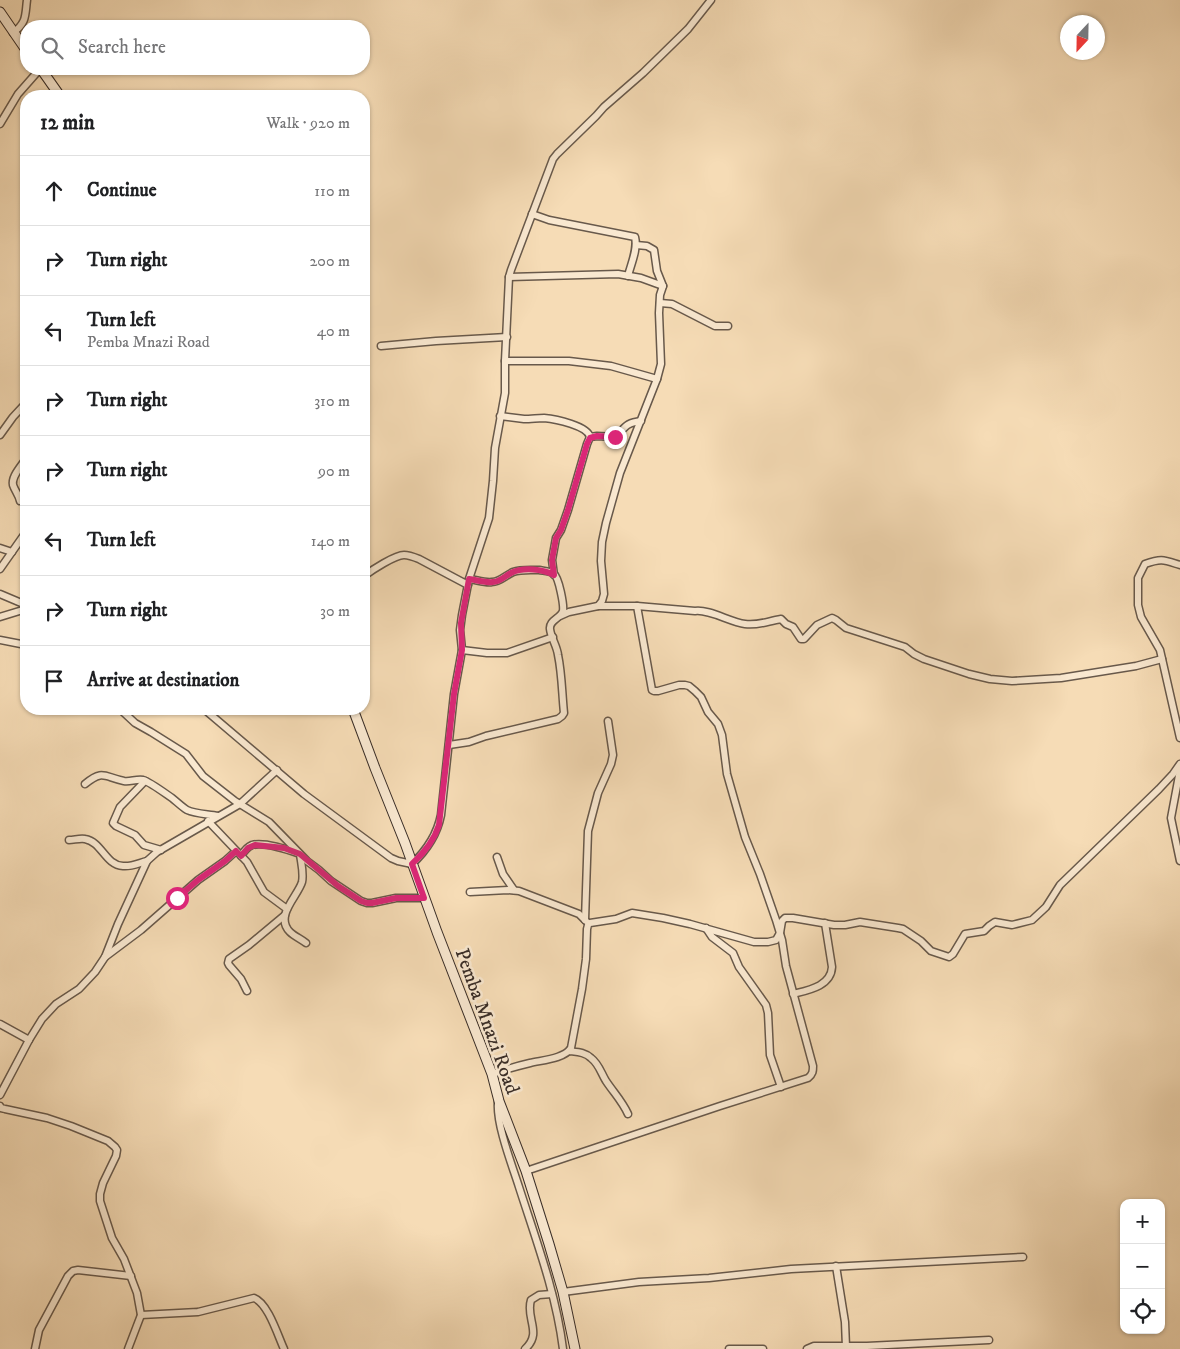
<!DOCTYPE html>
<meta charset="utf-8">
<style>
body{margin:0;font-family:"IM FELL DW Pica",serif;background:#f2f2f2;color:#202124}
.controls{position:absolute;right:15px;bottom:15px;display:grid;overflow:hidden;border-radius:10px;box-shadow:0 1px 4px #0004}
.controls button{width:45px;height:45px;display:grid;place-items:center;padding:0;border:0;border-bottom:1px solid #e0e0e0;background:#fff;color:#202124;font:25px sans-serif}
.compass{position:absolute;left:1060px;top:15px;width:45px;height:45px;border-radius:50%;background:#fff;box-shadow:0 1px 4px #0004;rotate:202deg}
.stop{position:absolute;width:15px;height:15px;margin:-11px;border:4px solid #db2777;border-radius:50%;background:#fff}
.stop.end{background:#db2777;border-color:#fff;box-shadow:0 1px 5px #0008}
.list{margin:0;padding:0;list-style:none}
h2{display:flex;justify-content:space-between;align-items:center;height:65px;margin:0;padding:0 20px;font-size:21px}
h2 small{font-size:16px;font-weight:400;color:#757577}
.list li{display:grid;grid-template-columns:32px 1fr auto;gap:15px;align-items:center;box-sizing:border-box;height:70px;padding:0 20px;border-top:1px solid #e0e0e0}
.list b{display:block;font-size:19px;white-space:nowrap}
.list p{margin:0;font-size:16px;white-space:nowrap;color:#757577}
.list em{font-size:16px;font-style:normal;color:#757577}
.icon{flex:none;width:28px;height:28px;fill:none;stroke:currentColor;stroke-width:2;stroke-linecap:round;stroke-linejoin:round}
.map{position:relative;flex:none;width:1180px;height:1349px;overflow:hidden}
.search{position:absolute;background:#fff;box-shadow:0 1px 4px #0004;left:20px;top:20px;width:350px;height:55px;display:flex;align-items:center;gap:12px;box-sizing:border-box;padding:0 18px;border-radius:20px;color:#757577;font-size:19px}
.panel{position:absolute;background:#fff;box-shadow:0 1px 4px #0004;left:20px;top:90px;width:350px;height:625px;border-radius:20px}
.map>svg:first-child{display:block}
</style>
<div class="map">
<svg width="1180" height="1349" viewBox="0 0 1180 1349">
<rect width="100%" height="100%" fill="#f6dcb6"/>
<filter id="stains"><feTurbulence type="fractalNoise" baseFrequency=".004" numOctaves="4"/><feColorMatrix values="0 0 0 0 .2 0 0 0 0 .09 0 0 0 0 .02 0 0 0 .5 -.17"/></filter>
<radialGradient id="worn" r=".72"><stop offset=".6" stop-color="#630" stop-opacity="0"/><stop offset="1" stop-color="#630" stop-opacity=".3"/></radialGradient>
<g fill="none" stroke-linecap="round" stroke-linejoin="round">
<defs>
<g id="street">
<path d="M13,33C27,22 25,16 27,0"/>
<polyline points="0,124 18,94 40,69"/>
<path d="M532,214L549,220L635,237C638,249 631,264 628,276"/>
<polyline points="509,277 618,274 641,278 663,286"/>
<polyline points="660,303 672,304 715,326 728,326"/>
<polyline points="381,346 436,341 507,337"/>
<polyline points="505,361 569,361 611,366 657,379"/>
<path d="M500,416C508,417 516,418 524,419C531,419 538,418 544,418C556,419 588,426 590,437"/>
<polyline points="0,435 13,417 26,403"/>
<path d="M20,501C19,495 15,491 13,485C11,476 22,466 26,458"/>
<polyline points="0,548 12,552"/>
<path d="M1180,565C1164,560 1162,558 1145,564L1138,578V605L1141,617L1160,650L1180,738"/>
<polyline points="0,569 26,532"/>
<path d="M554,575L552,560L556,538L561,530L568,510L587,444L590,437L597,436L615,437C626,427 625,423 641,421"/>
<path d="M364,576C372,570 395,555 404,555C409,555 414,557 419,559L468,585"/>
<polyline points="0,594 26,605"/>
<path d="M637,606L695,611C709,609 730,622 745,624C758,626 768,621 781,619L786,624L793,627L801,639H804L817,625L832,618L836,620L846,628L905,647L914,654L924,659L969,674L990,679L1012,681L1061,678L1136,666L1162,659"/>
<polyline points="560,616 569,612 598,606 602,601 604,594 601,561 602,542 606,523 620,473 657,379 661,364 659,313 660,295 663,286 657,271 654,250 647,246 636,245"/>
<polyline points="0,617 26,609"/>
<polyline points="0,640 26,645"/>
<polyline points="462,650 487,653 507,653 553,637"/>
<polyline points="120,709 135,723 151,732 186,754 203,776 235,801 269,822 307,861 319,870 331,881 361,901 367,903 372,903 396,898 424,898"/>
<path d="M204,709L304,794L391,858L398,861L412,864C427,850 437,835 441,815L454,694L462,650L460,630L462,615L469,579L489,518L493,481L495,448L505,393V361L509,277L511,270L553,159L557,154L596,116L604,107L643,73L688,29L711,0"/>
<path d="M449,745L469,742L486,736L558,719L562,716L564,713C562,694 562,674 558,655C557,646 551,638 550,629C549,620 560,619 563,611C564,605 559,578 554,574C550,571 544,571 539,570C531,570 521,569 513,572C506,575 500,582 492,582C485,583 477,580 469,579"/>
<polyline points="1180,770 1171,818 1180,861"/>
<polyline points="145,781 120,807 113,823 116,826 135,835 144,845 161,850"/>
<path d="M85,784C103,769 104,777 124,781C130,782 136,779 143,780C150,782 166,794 172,798C177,802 182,807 187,810C196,814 208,814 218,816"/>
<polyline points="208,821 247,862 264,892 287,909"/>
<path d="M69,840C74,840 80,838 85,839C102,842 105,865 123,866C131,867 139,863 147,861"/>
<path d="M241,856C244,851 247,847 252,845C264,842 289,850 300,854C301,863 304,873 302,882C298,896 274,916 290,932C294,936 301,939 306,943"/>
<polyline points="497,857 503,874 514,890"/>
<polyline points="470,892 508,890 519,891 579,914 586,921"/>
<polyline points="585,920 588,831 598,793 611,764 613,755 608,721"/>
<polyline points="706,928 712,937 733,953 739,967 766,1005 768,1013 770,1055 781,1087"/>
<polyline points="105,957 141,930 198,880 225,861 236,851"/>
<polyline points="247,991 241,979 229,965 228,963 229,959 249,945 285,915"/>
<path d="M793,994C809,990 831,986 832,967L825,923"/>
<polyline points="0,1024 29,1040"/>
<path d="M569,1051C577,1052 585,1052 591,1058C599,1064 601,1073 606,1081C614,1093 622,1101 628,1114"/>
<path d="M492,1074C504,1070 517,1066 530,1063C542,1060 564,1059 571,1048L582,989L586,959L587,929L588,925L590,923L616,919L632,913L663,918L690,924L754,942H768L776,940L780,933L782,921L785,918H793L834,925H845L860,922L898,928L903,929L921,941L931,951L949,957L953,954L965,934L984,931L989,926L995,922L1012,925L1032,920L1046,907L1060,885L1159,789L1173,774L1180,764"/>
<polyline points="0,1095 29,1040 42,1019 56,1004 79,989 95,972 105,957 118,924 147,861 157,852 240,804 277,770"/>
<path d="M498,1102C496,1124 512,1165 519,1187C536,1240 556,1293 563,1349"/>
<polyline points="0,1106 1,1108 5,1109 47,1118 71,1126 108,1141 115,1147 117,1150 116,1156 103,1183 100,1194 100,1201 112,1238 124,1259 137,1293 141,1315 128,1349"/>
<path d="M526,1171L720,1106L808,1078C813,1074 813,1071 813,1066L786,966L782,940L776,920L760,874L745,837L727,774L722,735L718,724L708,712L701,697L695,691L689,686L685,685H679L658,691H654L652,690L637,606H598"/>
<polyline points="836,1266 845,1322 846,1347"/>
<polyline points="563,1292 639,1282 709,1278 791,1269 1023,1257"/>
<path d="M141,1315L198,1312L254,1298C268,1303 278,1336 284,1349"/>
<polyline points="35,1349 39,1330 68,1276 73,1271 78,1270 131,1276"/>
<path d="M525,1349C543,1333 525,1318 531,1300L539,1295L552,1294"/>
<polyline points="729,1349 763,1349"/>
<polyline points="807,1349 814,1346 867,1346 989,1340"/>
</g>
<g id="secondary">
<polyline points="0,12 26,50"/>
<polyline points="41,69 60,96"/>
<polyline points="353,709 375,768 405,843 437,932 492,1074 499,1101 526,1171 549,1244 563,1292 575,1349"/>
</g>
</defs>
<use href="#street" stroke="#68594b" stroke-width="9"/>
<use href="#secondary" stroke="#392d27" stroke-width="11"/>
<use href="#street" stroke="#f9e8d0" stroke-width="6"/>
<use href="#secondary" stroke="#f9e8d0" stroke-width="9"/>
</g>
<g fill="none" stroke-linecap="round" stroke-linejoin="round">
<path stroke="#db2777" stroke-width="6" d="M177,898L198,880L225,861L236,851L241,856L248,848L255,845L284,848L300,854L338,886L361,901L367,903H372L396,898H424L412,864C424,853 434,841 439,825L454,694L462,650L461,623L469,579C477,580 486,583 493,582C500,582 505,576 511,573C523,567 543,569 554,575L552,560L556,538L561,530L568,510L587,444L590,438L597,436L615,437"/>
</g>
<g text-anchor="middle" stroke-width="5" stroke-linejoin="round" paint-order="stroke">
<g font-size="20" fill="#392d27" stroke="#f9e8d0">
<text transform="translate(488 1021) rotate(70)" y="7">Pemba Mnazi Road</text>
</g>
</g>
<rect width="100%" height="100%" filter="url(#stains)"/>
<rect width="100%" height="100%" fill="url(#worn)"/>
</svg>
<div class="controls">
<button>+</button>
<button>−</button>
<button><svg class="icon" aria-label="locate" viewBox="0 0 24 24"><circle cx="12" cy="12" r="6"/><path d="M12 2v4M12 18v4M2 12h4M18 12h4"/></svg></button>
</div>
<svg class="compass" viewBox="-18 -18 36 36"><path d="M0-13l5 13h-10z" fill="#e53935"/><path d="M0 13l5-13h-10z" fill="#757577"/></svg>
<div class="stop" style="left:177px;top:898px"></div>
<div class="stop end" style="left:615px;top:437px"></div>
<div class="search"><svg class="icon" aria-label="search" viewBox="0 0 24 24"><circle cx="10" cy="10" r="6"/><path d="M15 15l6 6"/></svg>Search here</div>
<section class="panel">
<h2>12 min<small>Walk · 920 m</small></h2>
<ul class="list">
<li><svg class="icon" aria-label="ahead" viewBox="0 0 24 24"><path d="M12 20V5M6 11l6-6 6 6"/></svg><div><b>Continue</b></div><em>110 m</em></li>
<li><svg class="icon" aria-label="right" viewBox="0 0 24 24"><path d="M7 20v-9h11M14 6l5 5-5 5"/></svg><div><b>Turn right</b></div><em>200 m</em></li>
<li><svg class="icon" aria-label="left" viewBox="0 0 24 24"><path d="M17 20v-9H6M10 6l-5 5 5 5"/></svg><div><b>Turn left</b><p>Pemba Mnazi Road</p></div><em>40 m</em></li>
<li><svg class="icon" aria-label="right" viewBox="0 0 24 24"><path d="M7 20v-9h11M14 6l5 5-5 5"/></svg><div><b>Turn right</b></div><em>310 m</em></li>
<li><svg class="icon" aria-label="right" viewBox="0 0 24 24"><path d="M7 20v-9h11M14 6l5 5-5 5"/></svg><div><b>Turn right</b></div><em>90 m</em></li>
<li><svg class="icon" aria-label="left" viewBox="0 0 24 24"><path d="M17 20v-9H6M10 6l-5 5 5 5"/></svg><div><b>Turn left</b></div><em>140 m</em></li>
<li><svg class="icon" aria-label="right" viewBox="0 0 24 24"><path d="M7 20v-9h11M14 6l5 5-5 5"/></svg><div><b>Turn right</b></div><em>30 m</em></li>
<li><svg class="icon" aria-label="arrive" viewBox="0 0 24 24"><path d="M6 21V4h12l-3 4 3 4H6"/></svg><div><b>Arrive at destination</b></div></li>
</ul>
</section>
</div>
